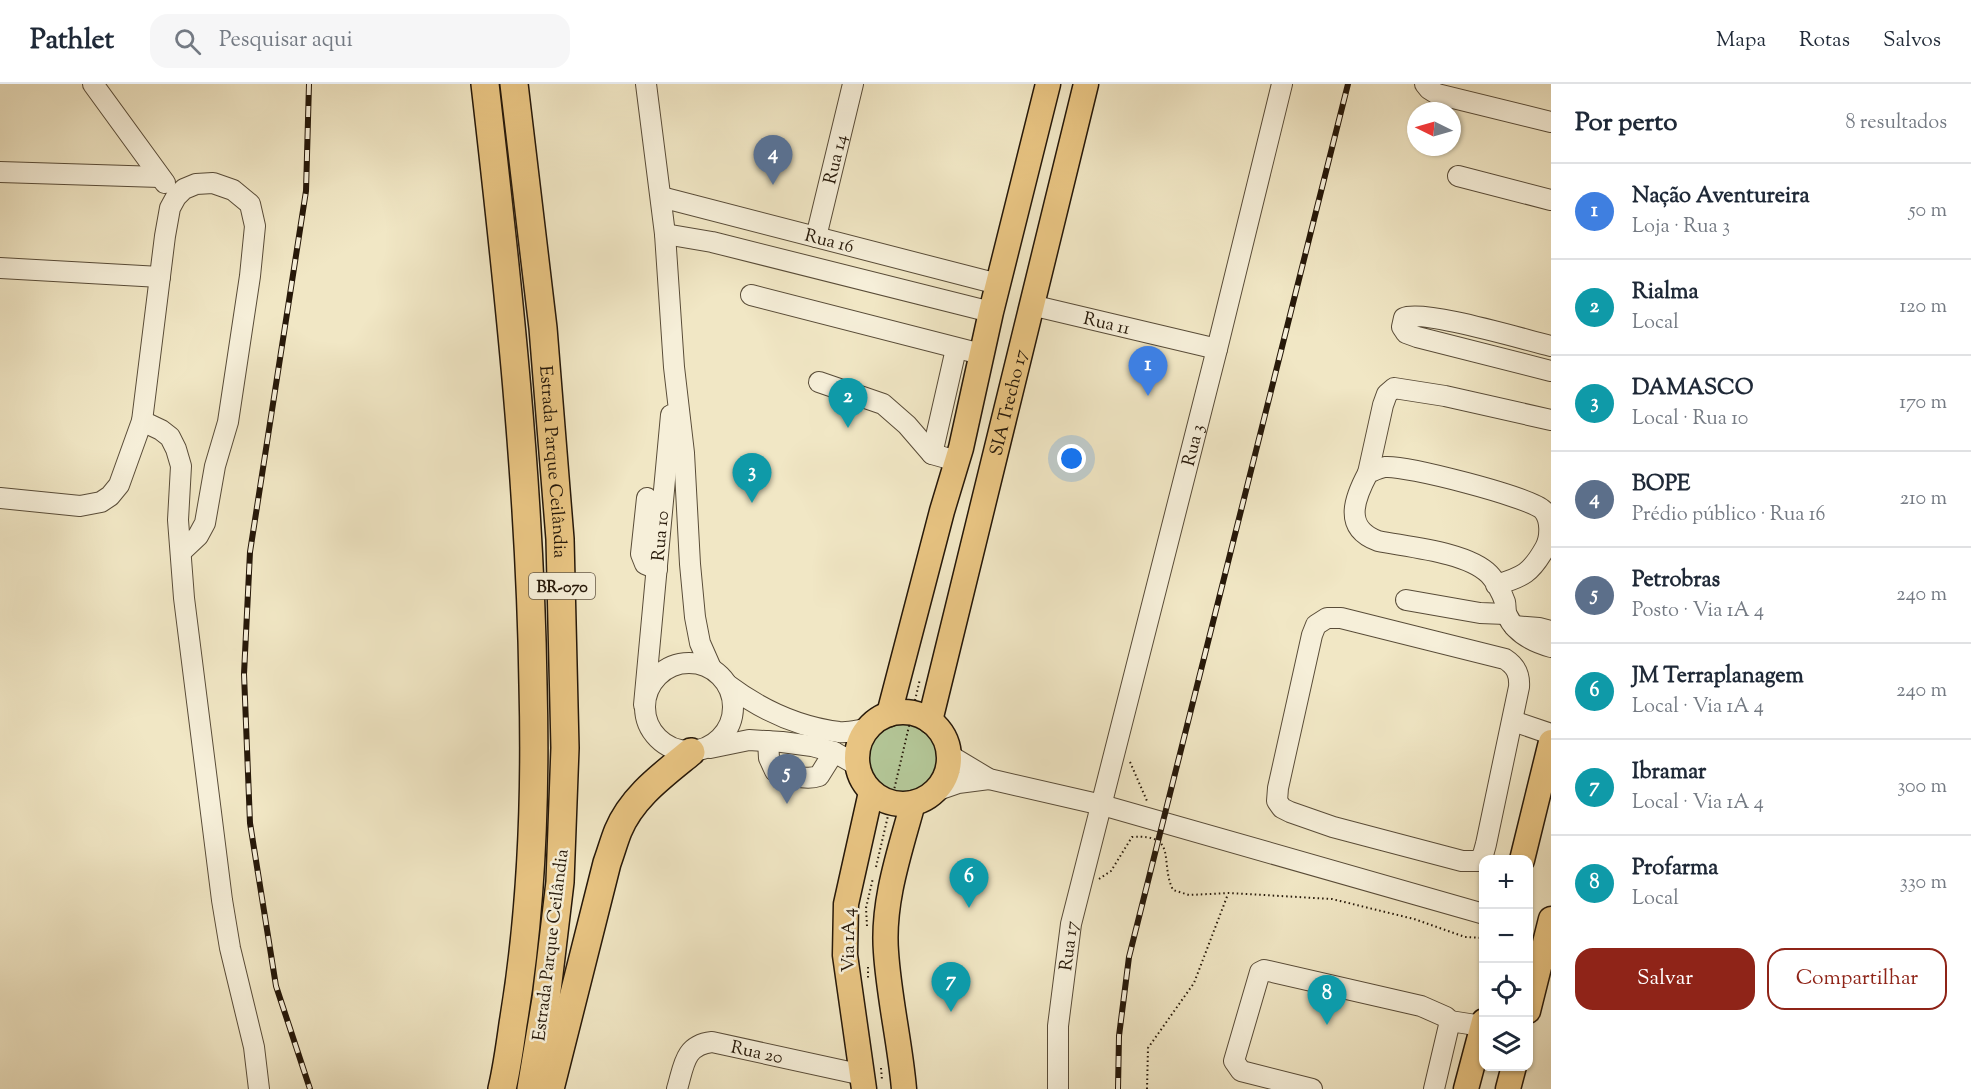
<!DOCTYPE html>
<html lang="pt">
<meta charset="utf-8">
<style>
body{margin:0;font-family:"Sorts Mill Goudy",serif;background:#f6f6f7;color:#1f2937}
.controls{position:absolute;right:18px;bottom:18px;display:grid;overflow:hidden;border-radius:12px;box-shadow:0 2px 4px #0004}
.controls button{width:54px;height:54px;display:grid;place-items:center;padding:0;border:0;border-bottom:2px solid #e0e1e3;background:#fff;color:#1f2937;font:30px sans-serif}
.compass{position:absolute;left:1407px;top:18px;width:54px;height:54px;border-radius:50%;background:#fff;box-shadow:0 2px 4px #0004;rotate:275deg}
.you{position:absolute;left:1072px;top:375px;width:21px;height:21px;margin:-15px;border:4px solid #fff;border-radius:50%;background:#1a73e8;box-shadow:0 0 0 9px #1a73e833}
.badge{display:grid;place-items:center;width:39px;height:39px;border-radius:50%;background:#8f2418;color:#fff;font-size:20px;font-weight:700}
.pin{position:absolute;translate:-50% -50px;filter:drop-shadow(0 2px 3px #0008)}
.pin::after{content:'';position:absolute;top:32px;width:21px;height:18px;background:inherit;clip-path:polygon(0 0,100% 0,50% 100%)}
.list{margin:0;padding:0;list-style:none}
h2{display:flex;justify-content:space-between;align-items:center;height:78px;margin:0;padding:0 24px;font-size:26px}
h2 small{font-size:20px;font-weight:400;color:#747a83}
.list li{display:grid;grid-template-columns:39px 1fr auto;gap:18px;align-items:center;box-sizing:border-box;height:96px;padding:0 24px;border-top:2px solid #e0e1e3}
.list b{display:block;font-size:22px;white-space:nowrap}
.list p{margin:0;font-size:20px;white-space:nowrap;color:#747a83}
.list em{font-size:20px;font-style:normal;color:#747a83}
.actions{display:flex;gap:12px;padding:18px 24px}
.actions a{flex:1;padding:14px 0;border:2px solid #8f2418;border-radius:18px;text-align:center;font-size:21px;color:#8f2418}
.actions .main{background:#8f2418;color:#fff}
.icon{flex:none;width:33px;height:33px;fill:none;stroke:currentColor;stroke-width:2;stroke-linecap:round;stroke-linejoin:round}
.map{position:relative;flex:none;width:1551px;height:1005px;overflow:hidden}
header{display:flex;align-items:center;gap:36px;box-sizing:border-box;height:84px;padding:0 30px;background:#fff;border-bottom:2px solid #e0e1e3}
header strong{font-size:28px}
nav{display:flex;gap:33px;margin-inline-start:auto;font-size:21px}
.search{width:420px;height:54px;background:#f6f6f7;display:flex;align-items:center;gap:15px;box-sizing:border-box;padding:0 21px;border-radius:18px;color:#747a83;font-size:22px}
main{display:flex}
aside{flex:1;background:#fff}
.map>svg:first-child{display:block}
</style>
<header>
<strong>Pathlet</strong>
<div class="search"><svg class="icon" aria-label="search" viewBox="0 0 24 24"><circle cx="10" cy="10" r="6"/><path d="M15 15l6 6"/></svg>Pesquisar aqui</div>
<nav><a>Mapa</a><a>Rotas</a><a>Salvos</a></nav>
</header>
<main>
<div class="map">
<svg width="1551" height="1005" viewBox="0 0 1551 1005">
<rect width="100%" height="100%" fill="#f1e7c5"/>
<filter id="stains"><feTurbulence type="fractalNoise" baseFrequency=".00333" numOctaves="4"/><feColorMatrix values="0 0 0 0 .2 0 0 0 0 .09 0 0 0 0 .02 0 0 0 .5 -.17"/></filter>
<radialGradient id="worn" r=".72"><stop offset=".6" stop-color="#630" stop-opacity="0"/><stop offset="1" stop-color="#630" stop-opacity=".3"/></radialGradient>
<circle fill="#b4c798" stroke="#6d7050" stroke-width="1.5" cx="903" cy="674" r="40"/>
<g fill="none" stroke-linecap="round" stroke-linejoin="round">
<defs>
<g id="minor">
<polyline points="93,0 165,99"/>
<polyline points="646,0 665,150 674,283 684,369 690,480 695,533 700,559 711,584"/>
<polyline points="1425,0 1429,5 1437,10 1551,38"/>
<polyline points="0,88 160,93"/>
<polyline points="1458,92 1551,116"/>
<path id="s1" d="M661,113L998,200"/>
<polyline points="665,150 712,158 991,228"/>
<path id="s2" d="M816,153L853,0"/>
<polyline points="0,184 160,193"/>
<polyline points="751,211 981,270"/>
<path id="s3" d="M1031,221L1217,265"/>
<path d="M1551,262C1525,256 1423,225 1404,234L1402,243L1406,249L1417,253L1551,287"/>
<polyline points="819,298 883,320 907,341 932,370 957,377"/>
<polyline points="142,337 161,346 170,353 176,365 181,382 178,436 184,514 222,816 230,864 254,963 259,1005"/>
<polyline points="932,370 956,265"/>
<polyline points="1368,389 1383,321 1387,310 1394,304 1445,312 1551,336"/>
<polyline points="0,414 80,422 101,418 110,412 119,401 142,337 165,152 170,124 176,113 184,105 196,100 213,99 233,106 250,120 255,142 250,192 228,338 215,382 205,439 198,452 181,468"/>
<polyline points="647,414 641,470 645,480 657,485"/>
<path d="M1496,501C1523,493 1531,489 1545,464C1551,453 1551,435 1543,426C1530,413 1405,381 1385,383C1379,384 1373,387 1368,389C1354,415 1343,444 1378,457C1408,463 1467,468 1489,490C1495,496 1502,509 1505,518C1506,522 1505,527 1507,531C1515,549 1533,558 1551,563"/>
<polyline points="1406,516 1480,529 1506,530"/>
<path d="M1327,534H1341L1505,575C1516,582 1520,590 1519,603L1486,760L1483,771L1478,777H1462L1333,743L1290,728L1282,724L1277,717L1278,704L1312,551L1316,541Z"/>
<polyline points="1514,542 1539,544 1551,547"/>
<circle cx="689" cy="623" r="44"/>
<path d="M728,601C760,625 799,643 839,648C849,649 858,646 867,645"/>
<path id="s4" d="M644,621L671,331"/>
<polyline points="1513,637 1551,650"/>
<path d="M768,657L769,674L775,687C789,690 805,697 819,692L834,668"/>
<polyline points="710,664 749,656 782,658 812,662 834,668 857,681"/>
<polyline points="949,671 989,695 1102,721 1484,830"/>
<polyline points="935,707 958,699 989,695"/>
<path id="s5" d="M677,1005C684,982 684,961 712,958L863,991"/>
<path id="s6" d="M1058,1005V942L1071,840L1217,265L1282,0"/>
<polyline points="1312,1005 1241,987 1234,977 1260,888 1264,886 1421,922 1446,933 1450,937"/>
<polyline points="1434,1005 1450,937 1482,942"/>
</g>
<g id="major">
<circle cx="903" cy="674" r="46"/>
<polyline points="889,630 942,427 961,364 991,228 1048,0"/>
<path id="s7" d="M930,637L1086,0"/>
<polyline points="1522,776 1551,658"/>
<polyline points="1528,927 1551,835"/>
<polyline points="864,1005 845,871 846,820 871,708"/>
<path d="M904,1005C900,959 889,914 886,868C882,818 900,767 913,719"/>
<polyline points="1466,1005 1484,937"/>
<polyline points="1508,1005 1514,982"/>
</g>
<g id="highway">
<path d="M485,0C508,200 530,400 533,601C536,715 532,827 513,940C510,962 507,984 502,1005"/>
<path id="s8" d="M514,0L543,244L560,455L565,664L560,798L546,915L531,1005"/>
<path d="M550,1005L607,779C611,768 614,757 618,747C632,713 663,691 691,668"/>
</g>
</defs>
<use href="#minor" stroke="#594c38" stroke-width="22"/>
<use href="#major" stroke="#261809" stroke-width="27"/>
<use href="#highway" stroke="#261809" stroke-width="30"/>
<g stroke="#261809" stroke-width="2" stroke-dasharray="1.5 3" stroke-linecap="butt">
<polyline points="1130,678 1147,717"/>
<polyline points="876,783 920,595"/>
<path d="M1099,795L1111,787L1132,753C1179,750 1159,777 1173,806L1189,811L1229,809L1332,815L1414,835L1465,853L1484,854"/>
<polyline points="867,842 866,824 873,794"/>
<polyline points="868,883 868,895"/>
<polyline points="881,984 882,996"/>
<polyline points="1147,1005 1148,964 1194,899 1228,810"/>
</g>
<use href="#minor" stroke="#f6efd9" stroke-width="20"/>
<use href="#major" stroke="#e8c482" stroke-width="24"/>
<use href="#highway" stroke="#e8c482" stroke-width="27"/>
<defs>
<g id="rail">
<polyline points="309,0 306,107 250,468 244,590 250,739 276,902 310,1005"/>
<polyline points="1118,1005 1119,952 1129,873 1348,0"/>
</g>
</defs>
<use href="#rail" stroke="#261809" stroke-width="6"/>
<use href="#rail" stroke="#f6efd9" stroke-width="4" stroke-dasharray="11" stroke-linecap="butt"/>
</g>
<g text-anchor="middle" stroke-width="5" stroke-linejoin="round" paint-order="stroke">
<rect fill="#f6efd9" stroke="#645847" stroke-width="1.5" x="529" y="489" width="66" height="26" rx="4.5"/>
<g font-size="16" font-weight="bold" fill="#261809">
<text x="562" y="508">BR-070</text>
</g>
<g font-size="18" fill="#261809" stroke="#f6efd9">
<text dy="6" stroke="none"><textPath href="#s2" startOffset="80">Rua 14</textPath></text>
<text dy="6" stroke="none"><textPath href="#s1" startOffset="174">Rua 16</textPath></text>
<text dy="6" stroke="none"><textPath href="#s3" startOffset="78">Rua 11</textPath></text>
<text dy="6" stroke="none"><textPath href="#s7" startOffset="328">SIA Trecho 17</textPath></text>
<text dy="6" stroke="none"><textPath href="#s6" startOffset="660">Rua 3</textPath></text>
<text dy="6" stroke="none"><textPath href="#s8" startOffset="380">Estrada Parque Ceilândia</textPath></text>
<text dy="6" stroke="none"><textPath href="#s4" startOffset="170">Rua 10</textPath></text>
<text transform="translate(848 856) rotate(-90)" y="6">Via 1A 4</text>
<text transform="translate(550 861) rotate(-83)" y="6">Estrada Parque Ceilândia</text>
<text dy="6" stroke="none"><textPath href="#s6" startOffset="144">Rua 17</textPath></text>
<text dy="6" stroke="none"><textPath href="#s5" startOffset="110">Rua 20</textPath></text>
</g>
</g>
<rect width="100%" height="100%" filter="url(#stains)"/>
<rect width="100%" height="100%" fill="url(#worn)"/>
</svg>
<div class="controls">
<button>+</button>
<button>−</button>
<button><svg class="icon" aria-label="locate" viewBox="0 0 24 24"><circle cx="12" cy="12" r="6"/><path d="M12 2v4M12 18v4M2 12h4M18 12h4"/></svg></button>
<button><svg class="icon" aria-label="layers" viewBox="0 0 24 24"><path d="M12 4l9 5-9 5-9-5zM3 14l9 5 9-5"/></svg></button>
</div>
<svg class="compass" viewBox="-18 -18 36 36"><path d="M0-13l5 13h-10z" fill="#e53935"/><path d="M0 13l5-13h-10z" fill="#747a83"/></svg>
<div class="you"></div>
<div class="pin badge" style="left:1148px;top:312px;background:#3f7fe0">1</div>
<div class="pin badge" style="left:848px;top:344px;background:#0f9aa8">2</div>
<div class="pin badge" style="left:752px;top:419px;background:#0f9aa8">3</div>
<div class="pin badge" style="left:773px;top:101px;background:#5c6f8a">4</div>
<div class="pin badge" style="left:787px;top:720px;background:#5c6f8a">5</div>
<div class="pin badge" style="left:969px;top:824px;background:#0f9aa8">6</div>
<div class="pin badge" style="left:951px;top:928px;background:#0f9aa8">7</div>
<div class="pin badge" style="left:1327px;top:941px;background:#0f9aa8">8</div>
</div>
<aside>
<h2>Por perto<small>8 resultados</small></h2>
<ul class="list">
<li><span class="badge" style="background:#3f7fe0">1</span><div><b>Nação Aventureira</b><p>Loja · Rua 3</p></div><em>50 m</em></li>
<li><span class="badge" style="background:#0f9aa8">2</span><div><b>Rialma</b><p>Local</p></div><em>120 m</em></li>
<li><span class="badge" style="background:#0f9aa8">3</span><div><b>DAMASCO</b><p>Local · Rua 10</p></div><em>170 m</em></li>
<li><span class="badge" style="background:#5c6f8a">4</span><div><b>BOPE</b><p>Prédio público · Rua 16</p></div><em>210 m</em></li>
<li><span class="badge" style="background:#5c6f8a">5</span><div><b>Petrobras</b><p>Posto · Via 1A 4</p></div><em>240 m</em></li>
<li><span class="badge" style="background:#0f9aa8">6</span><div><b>JM Terraplanagem</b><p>Local · Via 1A 4</p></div><em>240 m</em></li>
<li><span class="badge" style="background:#0f9aa8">7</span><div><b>Ibramar</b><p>Local · Via 1A 4</p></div><em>300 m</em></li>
<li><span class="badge" style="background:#0f9aa8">8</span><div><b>Profarma</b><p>Local</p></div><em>330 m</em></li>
</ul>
<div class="actions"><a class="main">Salvar</a><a>Compartilhar</a></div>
</aside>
</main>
